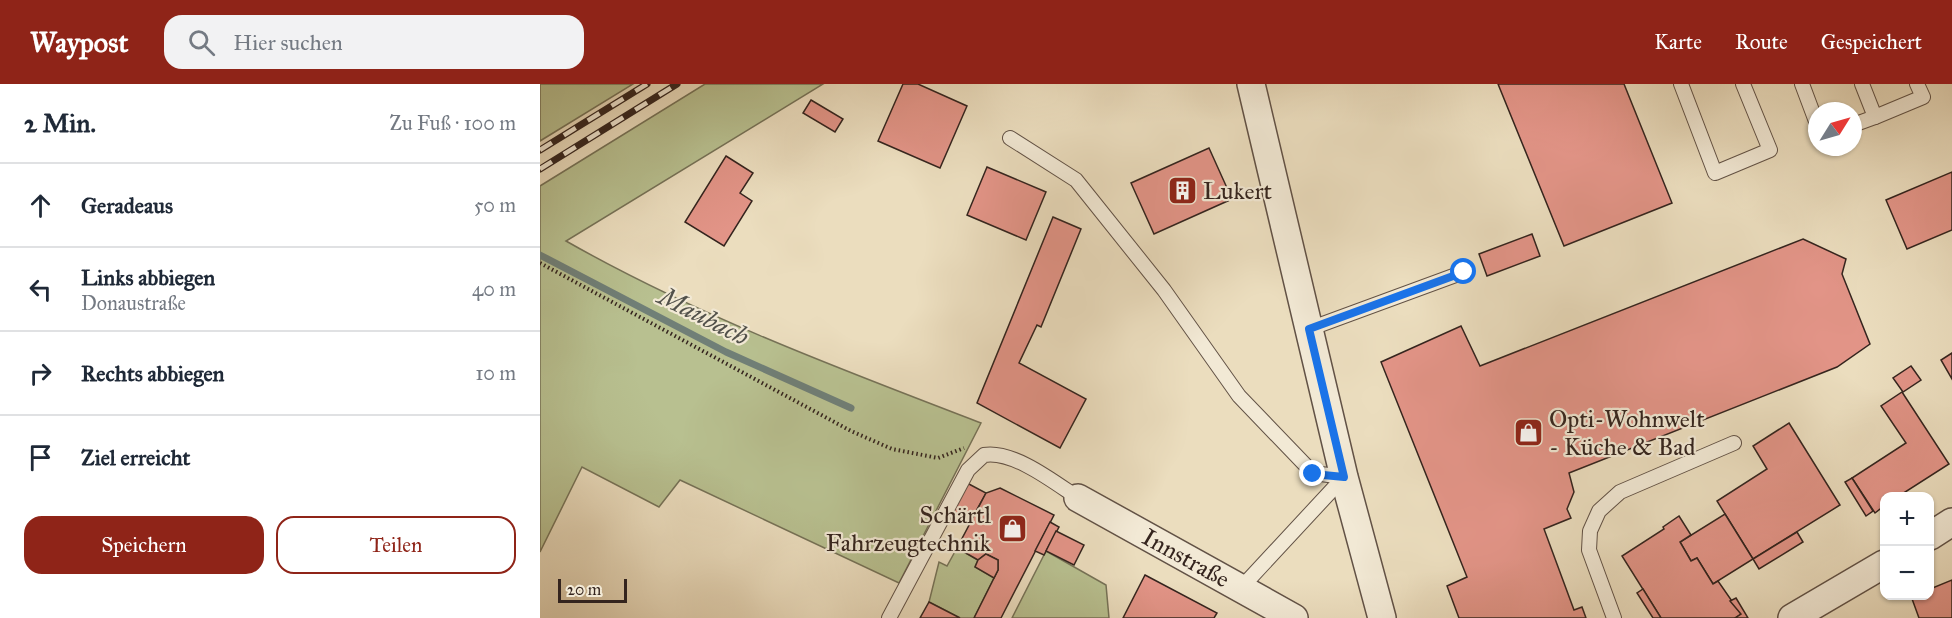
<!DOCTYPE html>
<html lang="de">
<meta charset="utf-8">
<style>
body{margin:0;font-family:"IM FELL Great Primer",serif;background:#f2f2f3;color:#1f2937}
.controls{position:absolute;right:18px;bottom:18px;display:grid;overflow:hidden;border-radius:12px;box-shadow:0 2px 4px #0004}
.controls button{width:54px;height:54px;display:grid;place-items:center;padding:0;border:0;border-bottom:2px solid #e0e1e3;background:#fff;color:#1f2937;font:30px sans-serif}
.compass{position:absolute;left:1268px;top:18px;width:54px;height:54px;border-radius:50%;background:#fff;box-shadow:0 2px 4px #0004;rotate:53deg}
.scale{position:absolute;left:18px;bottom:15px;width:69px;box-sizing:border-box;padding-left:6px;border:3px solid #34241e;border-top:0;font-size:16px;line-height:21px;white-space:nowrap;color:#34241e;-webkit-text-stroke:4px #f2e9d5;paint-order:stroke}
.stop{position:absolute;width:18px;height:18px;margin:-14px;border:4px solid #1a73e8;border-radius:50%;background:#fff}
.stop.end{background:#1a73e8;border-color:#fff;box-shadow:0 2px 6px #0008}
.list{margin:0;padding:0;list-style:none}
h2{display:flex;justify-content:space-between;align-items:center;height:78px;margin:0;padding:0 24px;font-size:26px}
h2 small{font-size:20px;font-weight:400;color:#747a83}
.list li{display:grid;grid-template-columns:39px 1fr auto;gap:18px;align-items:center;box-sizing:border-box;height:84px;padding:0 24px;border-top:2px solid #e0e1e3}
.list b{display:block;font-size:22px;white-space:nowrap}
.list p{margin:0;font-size:20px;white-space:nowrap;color:#747a83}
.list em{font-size:20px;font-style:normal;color:#747a83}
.actions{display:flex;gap:12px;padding:18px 24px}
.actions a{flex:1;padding:14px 0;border:2px solid #8f2418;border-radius:18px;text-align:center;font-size:21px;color:#8f2418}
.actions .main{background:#8f2418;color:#fff}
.icon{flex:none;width:33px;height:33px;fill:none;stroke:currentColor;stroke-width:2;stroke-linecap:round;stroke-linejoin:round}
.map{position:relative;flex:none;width:1412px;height:534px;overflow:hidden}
header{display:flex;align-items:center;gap:36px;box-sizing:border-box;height:84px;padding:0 30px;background:#8f2418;color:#fff}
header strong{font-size:28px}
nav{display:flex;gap:33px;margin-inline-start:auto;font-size:21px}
.search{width:420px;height:54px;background:#f2f2f3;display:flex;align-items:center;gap:15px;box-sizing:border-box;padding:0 21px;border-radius:18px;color:#747a83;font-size:22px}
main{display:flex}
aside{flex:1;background:#fff}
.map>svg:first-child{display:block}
</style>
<header>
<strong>Waypost</strong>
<div class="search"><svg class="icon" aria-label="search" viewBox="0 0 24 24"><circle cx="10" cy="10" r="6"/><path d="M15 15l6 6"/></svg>Hier suchen</div>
<nav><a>Karte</a><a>Route</a><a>Gespeichert</a></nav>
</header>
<main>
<aside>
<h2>2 Min.<small>Zu Fuß · 100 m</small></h2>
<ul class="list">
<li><svg class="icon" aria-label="ahead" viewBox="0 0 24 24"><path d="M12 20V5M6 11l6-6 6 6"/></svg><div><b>Geradeaus</b></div><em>50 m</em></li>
<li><svg class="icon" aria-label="left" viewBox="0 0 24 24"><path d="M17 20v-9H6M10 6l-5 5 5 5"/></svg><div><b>Links abbiegen</b><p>Donaustraße</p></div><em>40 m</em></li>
<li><svg class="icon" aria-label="right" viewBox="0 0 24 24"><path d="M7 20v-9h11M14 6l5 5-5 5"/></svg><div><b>Rechts abbiegen</b></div><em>10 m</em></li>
<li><svg class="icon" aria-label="arrive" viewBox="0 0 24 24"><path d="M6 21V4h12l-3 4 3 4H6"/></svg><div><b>Ziel erreicht</b></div></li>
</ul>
<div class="actions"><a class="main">Speichern</a><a>Teilen</a></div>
</aside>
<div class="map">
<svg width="1412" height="534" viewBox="0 0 1412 534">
<rect width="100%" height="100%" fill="#ebddbe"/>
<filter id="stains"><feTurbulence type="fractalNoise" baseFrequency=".00333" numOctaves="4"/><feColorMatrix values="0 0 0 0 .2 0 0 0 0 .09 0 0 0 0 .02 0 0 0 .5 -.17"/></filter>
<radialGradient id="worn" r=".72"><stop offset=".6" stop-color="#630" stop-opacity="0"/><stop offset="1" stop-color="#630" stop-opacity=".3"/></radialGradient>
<g fill="#b8c090" stroke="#767257" stroke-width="1.5">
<polygon points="0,0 93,0 0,57"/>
<path d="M165,0H283L26,157C158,232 300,285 441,339L359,499L140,396L119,423L42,383L0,468V102Z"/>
<polygon points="417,464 438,476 435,483 454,494 434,534 420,534 389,518 399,478 407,482"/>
<polygon points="506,467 566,501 569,534 472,534"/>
</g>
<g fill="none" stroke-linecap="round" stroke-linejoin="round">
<polyline stroke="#707f77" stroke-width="7" points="0,171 186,268 311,324"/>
</g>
<g fill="#e29487" stroke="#34241e" stroke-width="1.5">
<polygon points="363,0 378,0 427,22 400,84 338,57"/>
<polygon points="958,0 1084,0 1132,119 1024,162"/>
<polygon points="271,16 303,35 295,48 263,29"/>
<polygon points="669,64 692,115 614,150 591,99"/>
<polygon points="186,72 213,89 200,109 212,117 184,162 145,138"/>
<polygon points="447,83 506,108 486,156 427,131"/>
<polygon points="1412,88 1412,146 1367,165 1346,116"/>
<polygon points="513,133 541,145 501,243 497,241 479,279 546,315 520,364 437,319"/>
<polygon points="992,150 1000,172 947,192 939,170"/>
<polygon points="1263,155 1306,175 1302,190 1330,260 1297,283 1029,389 1034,408 1027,425 1031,434 1004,445 1034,526 1042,523 1046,534 919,534 907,502 927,493 841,278 921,242 940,282"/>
<polygon points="1412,269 1412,295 1401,276"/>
<polygon points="1371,282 1381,296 1363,308 1353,294"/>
<polygon points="1362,308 1409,380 1359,412 1344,412 1344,422 1335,429 1312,394 1366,359 1341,322"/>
<polygon points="1249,339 1300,421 1213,475 1177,417 1227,385 1213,362"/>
<polygon points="1312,394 1333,427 1326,432 1305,398"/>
<polygon points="427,399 446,409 429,440 409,431"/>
<polygon points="460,404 514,431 461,534 434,534 458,486 458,476 446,470 438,476 417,464 446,409"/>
<polygon points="1185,430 1213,475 1173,500 1157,474 1151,477 1140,458"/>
<polygon points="1139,432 1151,451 1140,458 1151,477 1157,474 1173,500 1178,497 1201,530 1195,534 1121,534 1082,472 1124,445 1123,443"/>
<polygon points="510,438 519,443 504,471 495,467"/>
<polygon points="516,447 544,461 534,481 506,467"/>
<polygon points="1257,448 1263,458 1219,485 1213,475"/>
<polygon points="446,470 458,476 458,486 454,494 435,483 438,476"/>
<polygon points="605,491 677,529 674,534 583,534"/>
<polygon points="1412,496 1412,534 1379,534 1371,512 1390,512 1390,505"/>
<polygon points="1103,505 1121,534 1113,534 1097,509"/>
<polygon points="1196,514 1208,534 1195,534 1201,530 1190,517"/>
<polygon points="389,518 420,534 380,534"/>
</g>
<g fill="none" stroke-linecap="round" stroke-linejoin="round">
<defs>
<g id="lane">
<polyline points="1141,0 1175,89 1230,66 1203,0"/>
<polyline points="1262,0 1277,40"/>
<polyline points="1335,33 1383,13 1377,0"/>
<polyline points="1313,41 1335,33 1322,0"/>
<polyline points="470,54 536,96 624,206 699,312 773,389 804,393"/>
<polyline points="769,245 924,188"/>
<polyline points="701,504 804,393"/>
<path d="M349,534L428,386L444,371C473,366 514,398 538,414"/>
<polyline points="1074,534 1049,466 1050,447 1059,427 1080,408 1194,359"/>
</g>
<g id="street">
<polyline points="711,0 804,393 842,534"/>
<polyline points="538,414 754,534"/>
<polyline points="1390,452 1412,438"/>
<polyline points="1252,534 1344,480"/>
</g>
</defs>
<use href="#lane" stroke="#625246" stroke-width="16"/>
<use href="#street" stroke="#625246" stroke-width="30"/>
<polyline stroke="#34241e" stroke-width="4" stroke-dasharray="1.5 3" stroke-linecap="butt" points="0,179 311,347 352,365 398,374 424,364"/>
<use href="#lane" stroke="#f2e9d5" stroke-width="14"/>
<use href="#street" stroke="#f2e9d5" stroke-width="27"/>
<defs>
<g id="rail">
<polyline points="0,66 107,0"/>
<polyline points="0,85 137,0"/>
</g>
</defs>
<use href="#rail" stroke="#34241e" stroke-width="7"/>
<use href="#rail" stroke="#f2e9d5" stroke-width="4.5" stroke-dasharray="14" stroke-linecap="butt"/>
</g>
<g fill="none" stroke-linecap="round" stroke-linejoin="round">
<polyline stroke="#1a73e8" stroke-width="8" points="773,390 804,393 769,245 924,188"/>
</g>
<defs>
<symbol id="building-square" viewBox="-11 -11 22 22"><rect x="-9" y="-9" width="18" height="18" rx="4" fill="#8f2418" stroke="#f2e9d5"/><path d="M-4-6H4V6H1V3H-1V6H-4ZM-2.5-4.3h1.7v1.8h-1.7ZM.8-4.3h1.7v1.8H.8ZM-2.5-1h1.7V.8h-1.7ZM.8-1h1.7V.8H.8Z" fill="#fff"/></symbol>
<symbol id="shop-square" viewBox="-11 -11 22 22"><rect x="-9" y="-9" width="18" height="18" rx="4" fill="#8f2418" stroke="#f2e9d5"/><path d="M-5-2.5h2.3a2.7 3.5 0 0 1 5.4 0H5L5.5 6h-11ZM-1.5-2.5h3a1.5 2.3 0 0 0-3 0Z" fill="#fff"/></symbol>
</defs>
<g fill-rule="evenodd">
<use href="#building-square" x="626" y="90" width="33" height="33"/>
<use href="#shop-square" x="972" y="332" width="33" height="33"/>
<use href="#shop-square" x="456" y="428" width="33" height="33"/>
</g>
<g text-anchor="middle" stroke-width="4.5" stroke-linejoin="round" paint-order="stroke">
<g font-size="24" fill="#34241e" stroke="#f2e9d5" text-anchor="start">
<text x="663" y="115">Lukert</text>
<text x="1009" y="343">Opti-Wohnwelt<tspan x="1009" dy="28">- Küche &amp; Bad</tspan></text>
<text x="451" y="439" text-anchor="end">Schärtl<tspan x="451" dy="28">Fahrzeugtechnik</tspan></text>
</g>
<g font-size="24" fill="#34241e" stroke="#f2e9d5">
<text transform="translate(646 474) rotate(29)" y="8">Innstraße</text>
</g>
<g font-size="26" font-style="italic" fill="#52514b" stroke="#f2e9d5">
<text transform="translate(164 232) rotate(27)" y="9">Maubach</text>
</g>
</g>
<rect width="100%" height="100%" filter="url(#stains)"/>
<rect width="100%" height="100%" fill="url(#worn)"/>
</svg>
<div class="controls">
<button>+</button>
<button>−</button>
</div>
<svg class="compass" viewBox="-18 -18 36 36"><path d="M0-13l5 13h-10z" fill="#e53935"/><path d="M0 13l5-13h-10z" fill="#747a83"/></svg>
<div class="scale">20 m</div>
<div class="stop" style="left:924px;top:188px"></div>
<div class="stop end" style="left:773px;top:390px"></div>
</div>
</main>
